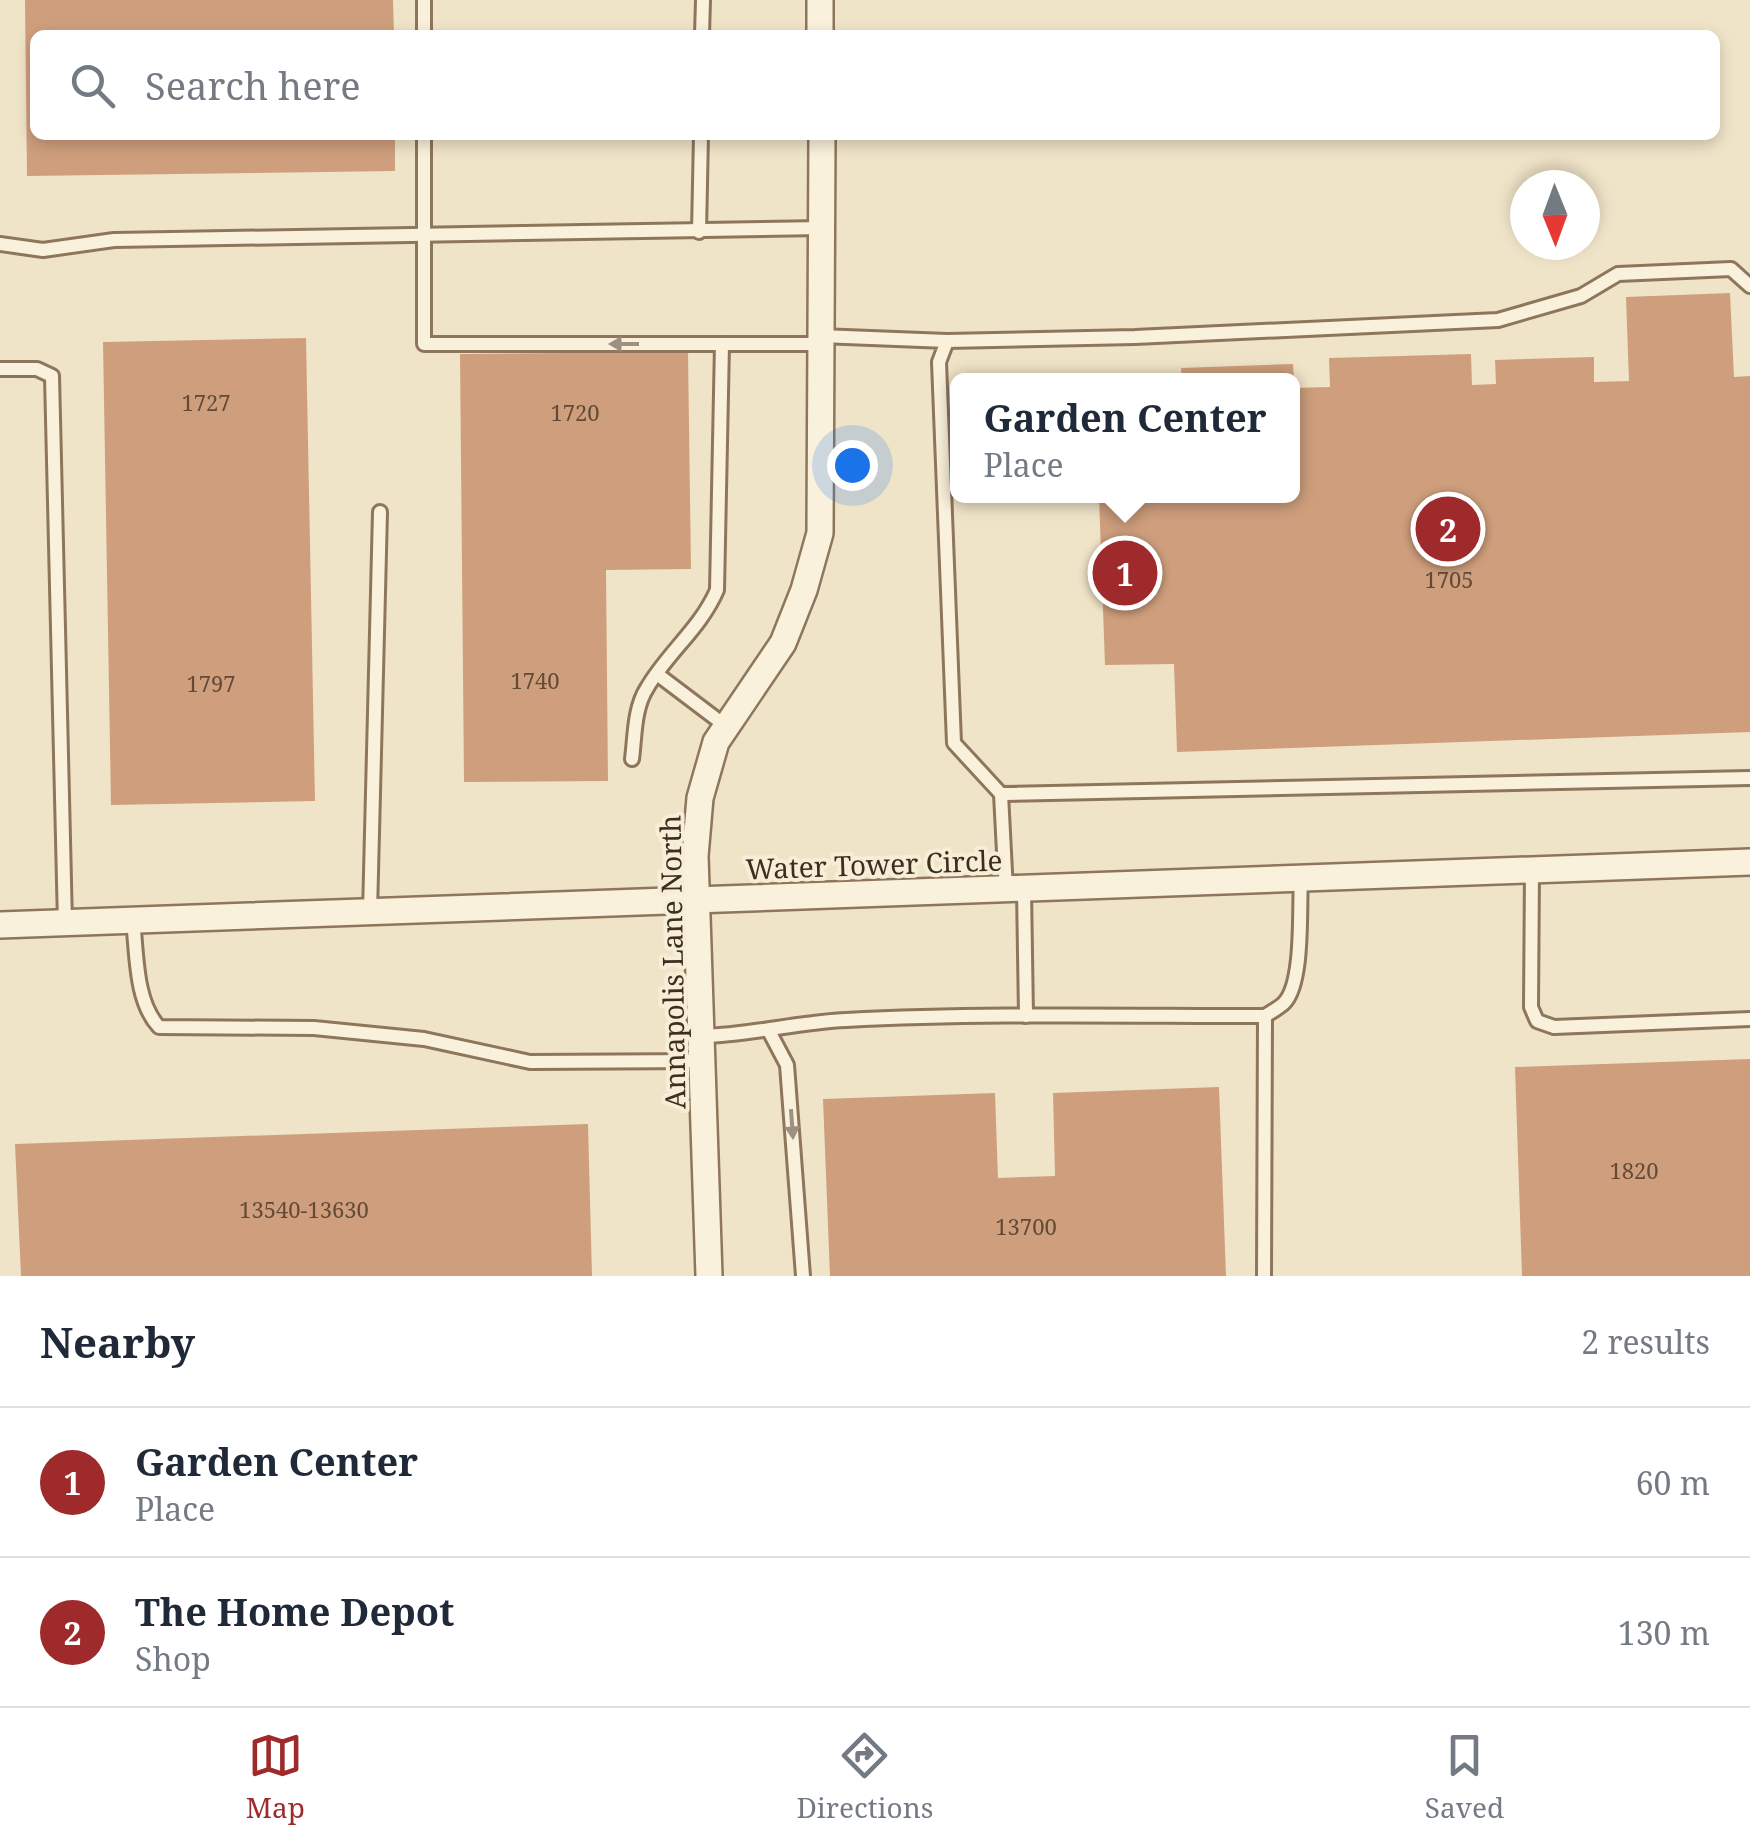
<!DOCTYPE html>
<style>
body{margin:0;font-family:"Noto Serif",serif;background:#f2f2f3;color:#1f2937}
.compass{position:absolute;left:1510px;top:170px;width:90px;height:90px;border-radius:50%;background:#fff;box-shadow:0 5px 15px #0003;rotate:179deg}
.you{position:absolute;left:852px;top:465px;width:35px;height:35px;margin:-25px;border:8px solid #fff;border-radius:50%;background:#1a73e8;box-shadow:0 0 0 15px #1a73e833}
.badge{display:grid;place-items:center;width:65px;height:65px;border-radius:50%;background:#9e2a2b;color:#fff;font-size:32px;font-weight:700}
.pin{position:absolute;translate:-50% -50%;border:5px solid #fff;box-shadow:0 2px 10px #0006}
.popup{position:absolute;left:950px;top:373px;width:350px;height:130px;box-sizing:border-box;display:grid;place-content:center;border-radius:15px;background:#fff;filter:drop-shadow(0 2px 8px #0005);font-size:32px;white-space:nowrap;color:#747a83}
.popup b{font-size:38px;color:#1f2937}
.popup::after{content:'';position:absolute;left:50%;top:100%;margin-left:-20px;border:20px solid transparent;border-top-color:#fff}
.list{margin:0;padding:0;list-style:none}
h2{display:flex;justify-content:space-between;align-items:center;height:130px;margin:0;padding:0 40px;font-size:42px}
h2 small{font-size:32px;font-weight:400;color:#747a83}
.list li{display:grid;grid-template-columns:65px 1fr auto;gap:30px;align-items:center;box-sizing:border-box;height:150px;padding:0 40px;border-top:2px solid #e0e1e3}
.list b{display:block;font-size:38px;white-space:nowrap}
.list p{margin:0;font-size:32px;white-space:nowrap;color:#747a83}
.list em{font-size:32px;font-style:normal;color:#747a83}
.icon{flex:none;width:55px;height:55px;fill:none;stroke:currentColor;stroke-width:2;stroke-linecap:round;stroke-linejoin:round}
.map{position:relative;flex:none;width:1750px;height:1276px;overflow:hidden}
.search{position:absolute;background:#fff;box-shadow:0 5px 15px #0003;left:30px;right:30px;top:30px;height:110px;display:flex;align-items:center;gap:25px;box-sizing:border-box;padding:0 35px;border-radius:15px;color:#747a83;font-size:38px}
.sheet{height:430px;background:#fff}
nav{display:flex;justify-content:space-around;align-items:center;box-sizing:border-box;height:140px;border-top:2px solid #e0e1e3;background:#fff;font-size:28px;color:#747a83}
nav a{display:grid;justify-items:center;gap:5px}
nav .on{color:#9e2a2b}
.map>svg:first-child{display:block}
</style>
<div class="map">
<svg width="1750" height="1276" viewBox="0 0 1750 1276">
<rect width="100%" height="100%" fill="#f0e4c8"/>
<g fill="#cf9f7d">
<polygon points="25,0 393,0 394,35 35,35 35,135 395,135 395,171 27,176"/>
<polygon points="1730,293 1734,377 1750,376 1750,732 1177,752 1174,664 1105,665 1099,496 1292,496 1292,388 1330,387 1329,358 1471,354 1472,385 1496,384 1495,360 1594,357 1594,382 1629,381 1626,297"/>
<polygon points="306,338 315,801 111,805 103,342"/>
<polygon points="688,352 691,569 606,570 608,781 464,782 460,354"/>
<polygon points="1293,364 1294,380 1182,380 1181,368"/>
<polygon points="1750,1059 1750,1276 1522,1276 1515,1067"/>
<polygon points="1219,1087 1226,1276 830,1276 823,1099 995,1093 998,1178 1055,1176 1053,1093"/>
<polygon points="588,1124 592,1276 21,1276 15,1144"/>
</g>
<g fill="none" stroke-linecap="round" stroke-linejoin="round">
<defs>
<g id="lane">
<polyline points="424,0 424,35"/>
<polyline points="702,35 703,0"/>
<polyline points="424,135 424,344 820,344"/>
<polyline points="699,232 701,135"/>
<polyline points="0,244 43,250 114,240 823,228"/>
<polyline points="820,336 947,341 939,362 954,743 1001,794 1750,778"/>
<polyline points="947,341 1135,337 1498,320 1581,296 1618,274 1731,269 1750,286"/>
<polyline points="0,369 37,369 52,376 65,923"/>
<polyline points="657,674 727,727"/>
<path d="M632,759C635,736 634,708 647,688C668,652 700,629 717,590L722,344"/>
<polyline points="1001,794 1006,891"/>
<polyline points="1532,870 1531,1007 1537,1021 1554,1027 1750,1019"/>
<polyline points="1024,890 1026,1016"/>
<polyline points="370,913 380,512"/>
<path d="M133,921C137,954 135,1001 159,1027L314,1028L424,1039L530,1062L703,1061"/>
<polyline points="769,1031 787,1065 803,1276"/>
<path d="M703,1036C751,1035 798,1022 846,1020C985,1013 1125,1016 1265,1016C1271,1012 1279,1008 1284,1003C1304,983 1299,907 1301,879"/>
<polyline points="1264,1276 1265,1016"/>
</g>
<g id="street">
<polyline points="820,0 820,35"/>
<polyline points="0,925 1750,862"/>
<polyline points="709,1276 695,856 700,798 716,742 783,643 804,590 820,533 822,135"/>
</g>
</defs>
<use href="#lane" stroke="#8d765c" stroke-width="18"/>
<use href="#street" stroke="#8d765c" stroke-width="30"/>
<use href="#lane" stroke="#faf1dc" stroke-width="12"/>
<use href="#street" stroke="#faf1dc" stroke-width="25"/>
</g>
<defs><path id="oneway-solid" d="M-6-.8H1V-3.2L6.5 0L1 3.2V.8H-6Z" transform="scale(2.5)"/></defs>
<g fill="#9c907e">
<use href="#oneway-solid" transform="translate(624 344) rotate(180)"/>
<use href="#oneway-solid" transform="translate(792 1124) rotate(86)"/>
</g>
<g text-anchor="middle" stroke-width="8" stroke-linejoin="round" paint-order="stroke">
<g font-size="22" fill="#624a37">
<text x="206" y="411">1727</text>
<text x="575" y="421">1720</text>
<text x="1449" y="588">1705</text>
<text x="535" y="689">1740</text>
<text x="211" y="692">1797</text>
<text x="1634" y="1179">1820</text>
<text x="304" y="1218">13540-13630</text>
<text x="1026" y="1235">13700</text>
</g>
<g font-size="28" fill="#3d2e20" stroke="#f7eed8">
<text transform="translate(874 865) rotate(-2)" y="10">Water Tower Circle</text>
<text transform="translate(673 962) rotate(-91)" y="10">Annapolis Lane North</text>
</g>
</g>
</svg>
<svg class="compass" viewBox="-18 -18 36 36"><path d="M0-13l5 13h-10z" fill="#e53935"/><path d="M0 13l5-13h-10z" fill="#747a83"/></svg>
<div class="you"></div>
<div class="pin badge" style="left:1125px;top:573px">1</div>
<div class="popup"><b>Garden Center</b>Place</div>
<div class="pin badge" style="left:1448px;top:529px">2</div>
<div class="search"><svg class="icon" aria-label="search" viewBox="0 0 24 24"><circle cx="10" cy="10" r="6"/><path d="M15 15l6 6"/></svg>Search here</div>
</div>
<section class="sheet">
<h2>Nearby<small>2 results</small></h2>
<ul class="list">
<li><span class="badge">1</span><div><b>Garden Center</b><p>Place</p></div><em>60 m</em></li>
<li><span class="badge">2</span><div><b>The Home Depot</b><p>Shop</p></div><em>130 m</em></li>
</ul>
</section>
<nav>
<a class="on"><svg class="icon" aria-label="map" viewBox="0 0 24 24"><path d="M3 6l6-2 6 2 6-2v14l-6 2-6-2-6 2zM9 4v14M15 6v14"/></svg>Map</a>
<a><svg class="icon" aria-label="directions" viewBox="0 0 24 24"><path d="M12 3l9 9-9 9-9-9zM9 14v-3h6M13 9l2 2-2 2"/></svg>Directions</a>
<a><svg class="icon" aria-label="saved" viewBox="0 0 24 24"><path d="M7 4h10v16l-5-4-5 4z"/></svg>Saved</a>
</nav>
